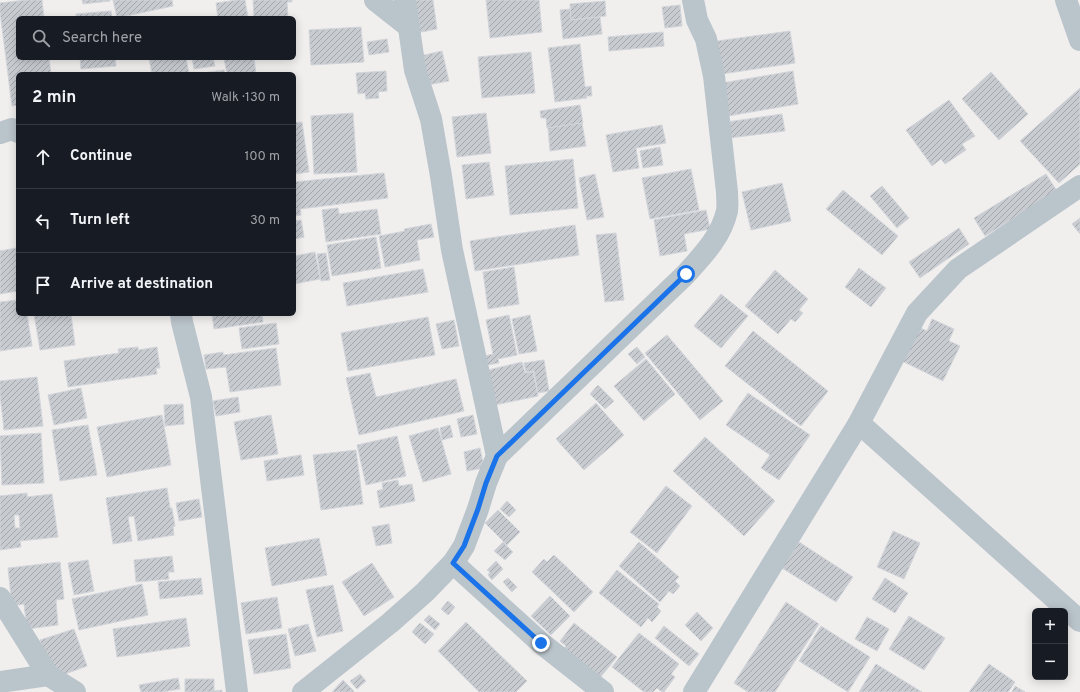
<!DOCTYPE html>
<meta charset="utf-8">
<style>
body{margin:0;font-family:Overpass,sans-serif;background:#242831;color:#f1f3f6}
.controls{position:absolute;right:12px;bottom:12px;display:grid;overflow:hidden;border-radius:6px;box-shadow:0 2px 10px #0003}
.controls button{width:36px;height:36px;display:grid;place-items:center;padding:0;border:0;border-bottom:1px solid #363941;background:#171b24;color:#f1f3f6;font:20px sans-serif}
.stop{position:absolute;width:12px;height:12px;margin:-9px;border:3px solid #1a73e8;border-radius:50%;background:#fff}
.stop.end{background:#1a73e8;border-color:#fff;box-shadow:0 1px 4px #0008}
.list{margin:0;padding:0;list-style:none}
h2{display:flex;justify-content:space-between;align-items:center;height:52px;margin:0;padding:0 16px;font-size:17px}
h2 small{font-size:13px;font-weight:400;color:#9ea1a6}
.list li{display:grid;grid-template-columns:26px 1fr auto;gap:12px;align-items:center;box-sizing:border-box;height:64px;padding:0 16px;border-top:1px solid #363941}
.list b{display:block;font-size:15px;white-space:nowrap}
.list em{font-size:13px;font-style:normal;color:#9ea1a6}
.icon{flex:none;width:22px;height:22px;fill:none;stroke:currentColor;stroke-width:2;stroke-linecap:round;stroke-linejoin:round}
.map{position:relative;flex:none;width:1080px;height:692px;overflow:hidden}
.search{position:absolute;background:#171b24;box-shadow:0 2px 10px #0003;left:16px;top:16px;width:280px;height:44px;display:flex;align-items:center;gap:10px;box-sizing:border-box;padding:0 14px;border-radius:6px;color:#9ea1a6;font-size:15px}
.panel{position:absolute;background:#171b24;box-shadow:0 2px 10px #0003;left:16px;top:72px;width:280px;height:244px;border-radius:6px}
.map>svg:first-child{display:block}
</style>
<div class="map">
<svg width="1080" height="692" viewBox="0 0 1080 692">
<defs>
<pattern id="building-hatch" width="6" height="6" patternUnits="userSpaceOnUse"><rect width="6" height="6" fill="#c8ccd1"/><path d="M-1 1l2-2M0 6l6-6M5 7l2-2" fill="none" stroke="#a4a8ad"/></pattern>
</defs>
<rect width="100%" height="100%" fill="#f1eeee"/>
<g fill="url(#building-hatch)" stroke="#d2d5da" fill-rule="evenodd">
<polygon points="26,0 42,0 44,18 18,18 18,58 49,58 51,74 18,74 18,105 12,106 0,12 0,3"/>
<polygon points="82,0 110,0 110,1 83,4"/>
<polygon points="113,0 172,0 173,6 117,18"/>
<polygon points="237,0 245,0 248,18 218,18 216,3"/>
<polygon points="253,0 292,0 292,2 287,2 288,18 254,18"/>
<polygon points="411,0 433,0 437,29 416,33"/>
<polygon points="486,0 539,0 542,32 490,38"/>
<polygon points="605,1 606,16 571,20 570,4"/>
<polygon points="680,5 682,26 665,28 662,7"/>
<polygon points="570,9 571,20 600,17 602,34 563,39 560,10"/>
<polygon points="111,11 112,18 76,18 76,14"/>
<polygon points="361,27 364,62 311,65 309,30"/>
<polygon points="790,31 795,63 722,74 717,41"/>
<polygon points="663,32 664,46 609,51 608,37"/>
<polygon points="387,39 389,52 369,55 367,42"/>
<polygon points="580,44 585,87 591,86 592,96 586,96 587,98 555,102 548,48"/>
<polygon points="442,51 449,81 427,85 420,56"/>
<polygon points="531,52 535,93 482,98 478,57"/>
<polygon points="80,58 115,58 116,66 81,69"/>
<polygon points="149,58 186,58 189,74 152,74"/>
<polygon points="192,58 213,58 215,66 194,69"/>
<polygon points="224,58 254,58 256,74 227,74"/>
<polygon points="224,70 225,74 195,74"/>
<polygon points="386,71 387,91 378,92 379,98 366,99 365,93 358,94 356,73"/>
<polygon points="793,71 798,104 728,116 722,83"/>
<polygon points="991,72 1028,114 999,140 962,99"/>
<polygon points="1080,88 1080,164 1059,183 1020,141"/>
<polygon points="949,100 975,136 962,144 966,150 945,164 941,159 932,166 906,130"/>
<polygon points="580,105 583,123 547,128 546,118 541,118 540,111"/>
<polygon points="353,113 357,172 314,174 311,116"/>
<polygon points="486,113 491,153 457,157 452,117"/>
<polygon points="782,114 785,131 722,139 720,123"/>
<polygon points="302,122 309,172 294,174 294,123"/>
<polygon points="582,123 586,146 550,151 548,128"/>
<polygon points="662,125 666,143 636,148 639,168 613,172 606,135"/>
<polygon points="660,147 663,165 643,168 640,151"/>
<polygon points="573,159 578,208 510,215 505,166"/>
<polygon points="489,162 494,195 466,199 462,165"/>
<polygon points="691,169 699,210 650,219 642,178"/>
<polygon points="384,173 388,198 300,209 301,215 294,216 294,182"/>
<polygon points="595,174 604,217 587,220 579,178"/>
<polygon points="1046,174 1057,191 985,236 974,218"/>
<polygon points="782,183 791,221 751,230 742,192"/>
<polygon points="882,186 909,218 897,228 870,196"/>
<polygon points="843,190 898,236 882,255 826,209"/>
<polygon points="338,208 339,214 377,209 381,234 326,242 322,210"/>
<polygon points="706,210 710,229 684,234 687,251 660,256 654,220"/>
<polygon points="1080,218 1080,234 1072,224"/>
<polygon points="301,220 304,237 294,239 294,221"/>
<polygon points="431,224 434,237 417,240 420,260 385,267 379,236 405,231 404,229"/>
<polygon points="575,225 579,255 475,271 470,241"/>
<polygon points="959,228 969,244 920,278 909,262"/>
<polygon points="616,233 624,300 605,302 596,235"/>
<polygon points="376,237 381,268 332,276 327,245"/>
<polygon points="16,248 18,258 18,291 0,294 0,251"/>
<polygon points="315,252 320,279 294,284 294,256"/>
<polygon points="326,253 330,280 321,281 317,254"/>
<polygon points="514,267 519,304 488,309 483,272"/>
<polygon points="859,268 886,288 871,307 845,287"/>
<polygon points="423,269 428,292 347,306 343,283"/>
<polygon points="775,270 808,299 799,310 803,313 795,322 791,319 778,334 745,306"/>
<polygon points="721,294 748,316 721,348 694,326"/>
<polygon points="18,300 18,314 27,314 32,346 0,351 0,302"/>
<polygon points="34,314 71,314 75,345 40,350"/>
<polygon points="212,314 262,314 263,322 214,329"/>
<polygon points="509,315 517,355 498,359 499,363 482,366 480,357 493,354 486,320"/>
<polygon points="530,315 537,351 519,354 512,319"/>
<polygon points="428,317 435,355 348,371 341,333"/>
<polygon points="932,319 954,329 949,341 960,346 943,381 900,360 916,326 927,331"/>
<polygon points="454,320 459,346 442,349 436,324"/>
<polygon points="276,323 279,344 242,349 239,328"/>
<polygon points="753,331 828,391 801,426 725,366"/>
<polygon points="667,335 723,401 700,420 645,353"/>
<polygon points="138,347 138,350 157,347 160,368 156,368 157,374 68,387 64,361 119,353 118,349"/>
<polygon points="637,347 645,357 637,364 628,354"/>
<polygon points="276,348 281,385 230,392 226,367 206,369 204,355 223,352 223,355"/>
<polygon points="646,359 675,394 644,421 614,386"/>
<polygon points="544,360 549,391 538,393 534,371 526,372 524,363"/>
<polygon points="522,362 525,373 533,372 538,396 495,405 488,370"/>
<polygon points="370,373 376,397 456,379 464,411 359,435 346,378"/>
<polygon points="37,377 43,426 4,430 0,394 0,381"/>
<polygon points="598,385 614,401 605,409 590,394"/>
<polygon points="81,388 87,418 54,425 48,395"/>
<polygon points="748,393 810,435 779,480 761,468 770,455 726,425"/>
<polygon points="238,397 240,412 216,416 213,401"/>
<polygon points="596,403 624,435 584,470 556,439"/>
<polygon points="183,404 184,424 165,426 164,405"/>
<polygon points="162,415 171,465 107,477 97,427"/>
<polygon points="271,415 278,454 241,460 234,422"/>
<polygon points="473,415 477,434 461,437 457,419"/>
<polygon points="88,425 97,475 60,481 52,430"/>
<polygon points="450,425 453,437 442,440 440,428"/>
<polygon points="438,428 451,474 423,482 409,436"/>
<polygon points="41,433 44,483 2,485 0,436"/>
<polygon points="397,436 406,476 366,485 357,445"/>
<polygon points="705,437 775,501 744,536 673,471"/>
<polygon points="480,448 484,468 467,471 464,452"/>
<polygon points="356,450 363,504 321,510 313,455"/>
<polygon points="301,455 304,475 267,481 264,461"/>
<polygon points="398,480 399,486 412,484 415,501 380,508 377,491 383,489 382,483"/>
<polygon points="666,486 692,506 657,553 630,532"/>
<polygon points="167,488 170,508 172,508 175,526 173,527 174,535 138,541 134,516 128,517 132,541 113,544 106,498"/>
<path d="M27,493V497L52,494L58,537L20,541L21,547L0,550V496ZM14,515H19L20,528H15Z"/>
<polygon points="199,499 202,517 179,521 176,503"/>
<polygon points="507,501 516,510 509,517 500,509"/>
<polygon points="498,510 520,532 507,545 485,523"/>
<polygon points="389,524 392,543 376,546 372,527"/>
<polygon points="893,531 920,543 904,579 877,567"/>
<polygon points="319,538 327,575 272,586 265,548"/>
<polygon points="503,542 513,552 505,560 494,551"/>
<polygon points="639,542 679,577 675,581 680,586 673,594 669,591 660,602 619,566"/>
<polygon points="799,542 853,577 836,602 782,568"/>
<polygon points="554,555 593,592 574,612 532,572 544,559 547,562"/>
<polygon points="172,556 174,572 168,572 169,579 136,582 134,560"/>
<polygon points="88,560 94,591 74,595 68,563"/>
<polygon points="496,561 503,569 492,580 488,575 490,572 487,570"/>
<polygon points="60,562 64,599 56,600 58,625 27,629 24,604 12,606 8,568"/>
<polygon points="372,563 394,597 364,616 342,582"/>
<polygon points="617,570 659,604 657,607 661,611 652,622 648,618 641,627 599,593"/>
<polygon points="201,578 203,594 160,599 158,582"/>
<polygon points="508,578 517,587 512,592 503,582"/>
<polygon points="885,578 908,593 895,613 872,599"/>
<polygon points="142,584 148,615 79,630 72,599"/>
<polygon points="333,585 343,631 317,637 306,590"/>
<polygon points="550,596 570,616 551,635 531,616"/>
<polygon points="277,597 282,628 246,634 241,603"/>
<polygon points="448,601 455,607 448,615 441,609"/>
<polygon points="786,602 819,624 775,692 748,692 734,683"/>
<polygon points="697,612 713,628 701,641 685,625"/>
<polygon points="429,615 440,624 435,630 424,620"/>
<polygon points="909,616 945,638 924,670 889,649"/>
<polygon points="867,617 889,629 877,651 855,639"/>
<polygon points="186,618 190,646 117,657 113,629"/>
<polygon points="466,622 527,681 516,692 479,692 438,651"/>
<polygon points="420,623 434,634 425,644 412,632"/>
<polygon points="574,623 617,657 599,679 562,650 566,646 560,641"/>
<polygon points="308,624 316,651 295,656 288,629"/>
<polygon points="664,626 699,654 689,666 655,638"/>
<polygon points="821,626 870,657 848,692 799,661"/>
<polygon points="74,629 87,666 54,678 40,640"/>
<polygon points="639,633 679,664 671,674 675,677 664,692 662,692 657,688 653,692 644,692 612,667"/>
<polygon points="286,634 291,668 254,674 248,640"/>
<polygon points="876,664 922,692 859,692"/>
<polygon points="989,664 1015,682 1008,692 969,692"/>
<polygon points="360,674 366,681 357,689 350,681"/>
<polygon points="178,678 180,689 162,692 141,692 139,685"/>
<polygon points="185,679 214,679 214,691 222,690 222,692 185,692"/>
<polygon points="343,680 354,691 353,692 332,692"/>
<polygon points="1015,686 1025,692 1012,692"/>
</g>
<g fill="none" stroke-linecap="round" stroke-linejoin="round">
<g stroke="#bac4cb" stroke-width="22">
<polyline points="375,0 408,26"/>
<polyline points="405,0 415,70 431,119 441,176 452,250 497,456"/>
<polyline points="1066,0 1080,40"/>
<polyline points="0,133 12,129 18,132"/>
<polyline points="181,314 182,322 201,397 237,692"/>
<polyline points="859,423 1080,621"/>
<polyline points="453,563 541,643 603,692"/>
<polyline points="0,598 48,675 75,692"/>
<polyline points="0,682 48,675"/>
<path d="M303,692L390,623L425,592L453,563L464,546L478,509L486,483L497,456L686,274C703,255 721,237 727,211C728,205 727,198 727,192L714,76L706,39L697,20L693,0"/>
<polyline points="694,692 859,423 917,313 958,269 1080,186"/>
</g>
</g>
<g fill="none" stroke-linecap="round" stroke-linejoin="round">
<polyline stroke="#1a73e8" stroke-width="5" points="541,643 453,563 464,546 478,509 486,483 497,456 686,274"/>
</g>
</svg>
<div class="controls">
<button>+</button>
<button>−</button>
</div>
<div class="stop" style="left:686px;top:274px"></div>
<div class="stop end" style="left:541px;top:643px"></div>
<div class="search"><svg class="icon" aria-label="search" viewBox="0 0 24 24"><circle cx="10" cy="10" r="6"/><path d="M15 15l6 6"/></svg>Search here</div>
<section class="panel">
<h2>2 min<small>Walk · 130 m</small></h2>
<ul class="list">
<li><svg class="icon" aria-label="ahead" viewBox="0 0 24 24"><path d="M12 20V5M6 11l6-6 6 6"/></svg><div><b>Continue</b></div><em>100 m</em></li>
<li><svg class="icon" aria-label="left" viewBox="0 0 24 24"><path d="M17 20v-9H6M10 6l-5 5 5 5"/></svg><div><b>Turn left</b></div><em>30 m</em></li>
<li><svg class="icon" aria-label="arrive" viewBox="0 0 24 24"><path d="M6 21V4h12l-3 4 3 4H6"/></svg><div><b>Arrive at destination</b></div></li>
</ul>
</section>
</div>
